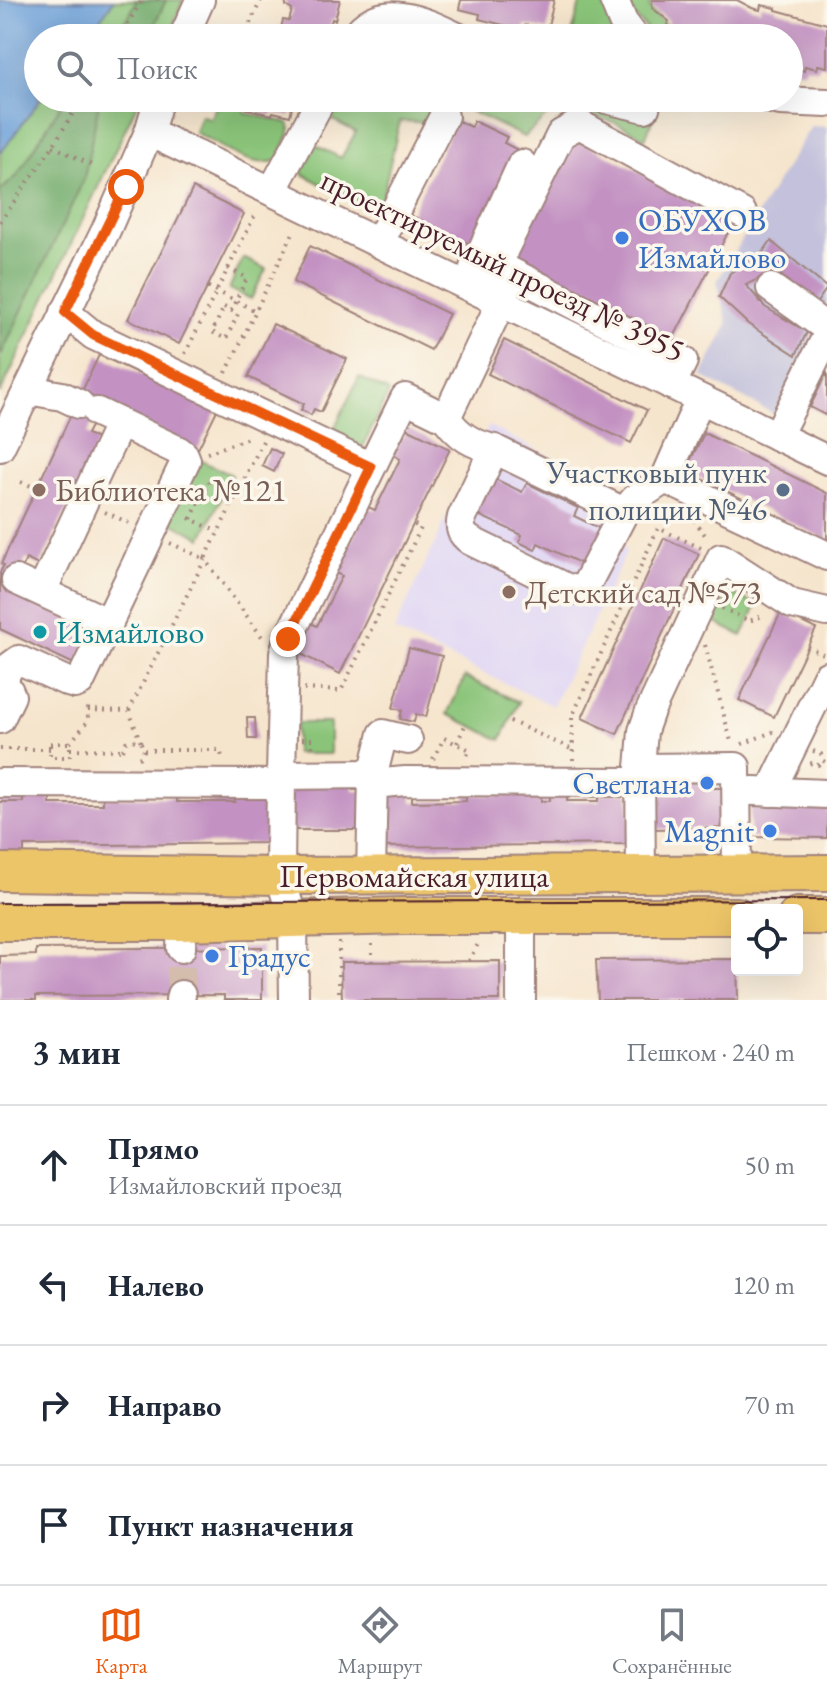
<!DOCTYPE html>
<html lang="ru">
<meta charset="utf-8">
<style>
body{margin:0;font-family:"EB Garamond",serif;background:#f2f2f3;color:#1f2937}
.controls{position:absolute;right:24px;bottom:24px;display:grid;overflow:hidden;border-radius:8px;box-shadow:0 8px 32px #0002}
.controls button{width:72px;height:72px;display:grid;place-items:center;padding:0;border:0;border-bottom:2px solid #e0e1e3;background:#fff;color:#1f2937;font:40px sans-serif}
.stop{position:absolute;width:24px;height:24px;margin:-18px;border:6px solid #ea580c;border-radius:50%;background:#fff}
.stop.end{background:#ea580c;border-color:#fff;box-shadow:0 2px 8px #0008}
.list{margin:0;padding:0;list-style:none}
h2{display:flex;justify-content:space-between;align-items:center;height:104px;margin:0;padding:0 32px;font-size:34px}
h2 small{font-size:26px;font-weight:400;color:#747a83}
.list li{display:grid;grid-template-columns:52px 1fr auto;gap:24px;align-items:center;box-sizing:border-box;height:120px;padding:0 32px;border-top:2px solid #e0e1e3}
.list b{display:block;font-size:30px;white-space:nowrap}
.list p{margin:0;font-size:26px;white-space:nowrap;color:#747a83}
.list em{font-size:26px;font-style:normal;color:#747a83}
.icon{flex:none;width:44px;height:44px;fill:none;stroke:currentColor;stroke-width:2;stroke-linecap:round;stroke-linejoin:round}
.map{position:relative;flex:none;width:827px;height:1000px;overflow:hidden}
.search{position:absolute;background:#fff;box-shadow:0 8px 32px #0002;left:24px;right:24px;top:24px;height:88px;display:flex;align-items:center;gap:20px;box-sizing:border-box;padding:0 28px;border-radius:44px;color:#747a83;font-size:30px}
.sheet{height:584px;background:#fff}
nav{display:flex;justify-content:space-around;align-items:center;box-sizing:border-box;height:112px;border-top:2px solid #e0e1e3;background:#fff;font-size:22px;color:#747a83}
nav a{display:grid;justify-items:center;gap:4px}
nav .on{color:#ea580c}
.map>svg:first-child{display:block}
</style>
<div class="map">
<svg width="827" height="1000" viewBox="0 0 827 1000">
<rect width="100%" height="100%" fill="#fbf7ec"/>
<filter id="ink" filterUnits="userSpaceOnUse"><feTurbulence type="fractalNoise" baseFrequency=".0125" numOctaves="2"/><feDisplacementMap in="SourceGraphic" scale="16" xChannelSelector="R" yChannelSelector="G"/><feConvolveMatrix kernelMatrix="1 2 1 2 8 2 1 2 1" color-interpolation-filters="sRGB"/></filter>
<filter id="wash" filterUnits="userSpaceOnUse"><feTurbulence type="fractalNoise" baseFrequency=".006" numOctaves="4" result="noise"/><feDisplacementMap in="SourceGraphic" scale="32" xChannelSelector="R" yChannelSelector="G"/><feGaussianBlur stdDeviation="1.8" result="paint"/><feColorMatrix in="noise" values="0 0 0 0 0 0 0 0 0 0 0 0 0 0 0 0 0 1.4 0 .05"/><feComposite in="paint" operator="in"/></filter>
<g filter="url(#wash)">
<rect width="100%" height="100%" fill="#f6e5cd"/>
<polygon fill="#dfd5f5" points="489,426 639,501 622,538 626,553 553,706 394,631"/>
<polygon fill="#c3c1db" points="811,126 827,127 827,303 774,414 701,376 728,324 717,281"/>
<g fill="#8ac479" stroke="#6a7252" stroke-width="2">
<polygon points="114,0 183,0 168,38 86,38"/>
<polygon points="581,0 602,0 622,38 571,38"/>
<polygon points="627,0 649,0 650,9 675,35 674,38 655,38 635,17"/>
<polygon points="41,98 140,98 0,394 0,154"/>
<path d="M220,98H242L245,113L289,123L291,129L278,160C252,171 218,144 195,132L201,115L210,119Z"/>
<path d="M336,98H573L653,118L645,139C616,118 588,114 553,110L524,137L462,107L437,104L436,123L400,121L378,215L301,173L315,145L341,158L356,132L327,117Z"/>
<polygon points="243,258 266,269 251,299 229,289"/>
<polygon points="359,377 389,392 362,449 331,435"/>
<polygon points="199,460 232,475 202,538 169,522"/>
<polygon points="729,592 757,605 742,636 714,622"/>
<polygon points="465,677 519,702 501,740 447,714"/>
<polygon points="296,723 330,723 330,754 295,754"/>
</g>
<g fill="#6faa69" stroke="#5c644a" stroke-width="2">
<polygon points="137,0 166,0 148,38 111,38 129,16"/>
<polygon points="65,98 100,98 84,179 0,357 0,191 17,176"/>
</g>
<polygon fill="#6da0d9" stroke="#5c6082" stroke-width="2" points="0,0 114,0 86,38 38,38 38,98 41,98 0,154"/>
<g id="blocks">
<g fill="#c392c2">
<polygon points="285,0 340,0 335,20 332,19 327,38 263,38 265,28 280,32 283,20 289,21 292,10 286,6"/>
<polygon points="461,0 554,0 547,30 525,25 524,30 479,19 480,14 459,9"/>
<polygon points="652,0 737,0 752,8 760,10 761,5 776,8 776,10 827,24 827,67 818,65 817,69 805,66 804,71 789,67 789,38 693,38 667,25 669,21 652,8"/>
<polygon points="249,98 294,98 290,116 273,112 272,115 247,109"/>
<polygon points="456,120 471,127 474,121 507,137 504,143 520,151 474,246 410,215"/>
<polygon points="570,136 734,221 673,339 509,255"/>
<polygon points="193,188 244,214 179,344 128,319"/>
<polygon points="771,241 827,288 815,305 775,270 746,285 765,307 807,332 796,355 748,324 719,297 730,273 763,252"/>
<polygon points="310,246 449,314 431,350 293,282"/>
<polygon points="273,324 347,359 321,412 314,409 311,415 306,412 301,410 304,404 248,377"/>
<polygon points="504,340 647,410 631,443 488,374"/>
<polygon points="99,355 217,410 198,449 102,404 87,434 99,440 40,566 26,559 12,589 93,628 76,665 0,629 0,572 4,565 1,564"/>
<polygon points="827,372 827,416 810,407"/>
<polygon points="407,428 450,449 340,674 297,652 311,623 317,626 342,576 336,573 368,507 375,510 400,459 394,455"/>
<polygon points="704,433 827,493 827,540 685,471"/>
<polygon points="270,448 282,454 274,472 262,466"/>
<polygon points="491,477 522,492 527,483 578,508 574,516 605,531 588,567 538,543 535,550 519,542 522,535 474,513"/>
<polygon points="664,538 699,554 617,734 582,718"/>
<polygon points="781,612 816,629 774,717 739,700"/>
<polygon points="409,648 442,656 426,717 416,714 414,722 400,719 402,710 393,708"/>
<polygon points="247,718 255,718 256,739 248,739"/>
<polygon points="660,777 714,777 714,788 725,788 725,828 649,829 649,787 660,788"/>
<polygon points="353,780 353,790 364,790 365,830 289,830 289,789 301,789 301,781"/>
<polygon points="550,790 567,790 567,801 599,801 599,793 629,793 630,844 381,847 381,793 412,793 412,802 466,801 466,795 541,795 541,801 550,801"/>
<polygon points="268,793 269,843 24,846 24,855 0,855 0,802 23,802 23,796 50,795 50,804 103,804 103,798 177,797 177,802 235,802 234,794"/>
<polygon points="750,801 827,802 827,838 750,837"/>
<polygon points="262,947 262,1000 224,1000 224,995 36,996 36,1000 0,1000 0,956 36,955 36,949"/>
<polygon points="737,959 738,1000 598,1000 596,960"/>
<polygon points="500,961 500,1000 342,1000 341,962"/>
</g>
</g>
</g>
<g filter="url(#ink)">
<use href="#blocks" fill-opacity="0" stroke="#a0827c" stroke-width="2"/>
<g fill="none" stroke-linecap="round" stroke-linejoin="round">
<polyline stroke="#d4bdad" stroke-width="28" stroke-dasharray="28 14" stroke-linecap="butt" points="181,995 181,948"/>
<defs>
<g id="minor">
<polyline points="614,0 623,22 635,38"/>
<polyline points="183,38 200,0"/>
<path d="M354,38C380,0 422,20 459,38"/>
<polyline points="602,98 645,108 648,98"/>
<polyline points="768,98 780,101 827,103"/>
<polyline points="149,132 827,460"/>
<polyline points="272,191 322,98"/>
<polyline points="379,242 444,116"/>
<polyline points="501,267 503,251 561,134 579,124 742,213"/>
<polyline points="499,278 474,268 522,164"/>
<polyline points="771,288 827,328"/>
<polyline points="65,312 93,335 371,467"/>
<polyline points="28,390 62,396 79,404"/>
<path d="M446,418C459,436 472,444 494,449"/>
<polyline points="777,436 827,336"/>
<polyline points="0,447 106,230 149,132 159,98"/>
<polyline points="665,479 827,556"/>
<path d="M624,512L494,449L462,517C459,529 461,534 471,541L567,588L576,590L585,587L624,512L635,499L665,479L700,399"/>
<polyline points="16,580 109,623"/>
<polyline points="42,591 120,423"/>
<polyline points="0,684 8,689 11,696 0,719"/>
<polyline points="2,685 8,668 19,660 68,682 75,684 80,682 186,460 184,455 179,451 97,412"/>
<polyline points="640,768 643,731 650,711 721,558 792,604 827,612"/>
<polyline points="373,774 383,734 408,740"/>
<polyline points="281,775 284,653 288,639 405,398 446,418 505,294 499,278 501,267 683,361 671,385"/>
<polyline points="0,783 280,784"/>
<polyline points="373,784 405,781 640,782"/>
<polyline points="753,791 827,794"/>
<polyline points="770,792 827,676"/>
<polyline points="641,876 640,768 736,767 737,873"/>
<polyline points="521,917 521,1000"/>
<polyline points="181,948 182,922"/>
<polyline points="180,1000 181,995"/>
<polyline points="294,1000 293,919 280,876 281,775 373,774 371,876"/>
</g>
<g id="major">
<polyline points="0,872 280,876 827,873"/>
<polyline points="797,916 827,916"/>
<polyline points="0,922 182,922 403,916 737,916"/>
</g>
</defs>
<use href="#minor" stroke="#a0827c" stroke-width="32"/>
<use href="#major" stroke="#a0827c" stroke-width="40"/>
<g stroke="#a0827c" stroke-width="4" stroke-dasharray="2 6" stroke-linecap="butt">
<polyline points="119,38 142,0"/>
<polyline points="243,38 261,0"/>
<polyline points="194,103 210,106 214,98"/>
<polyline points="53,146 93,166"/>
<polyline points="0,222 53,146 82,98"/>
<polyline points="325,254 328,248"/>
<polyline points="228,268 247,278 231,310"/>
<polyline points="208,287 256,311"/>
<polygon points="224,307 238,314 226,339 212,332"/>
<polyline points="185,354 256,213"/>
<polyline points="226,373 294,231"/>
<polyline points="207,453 251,437"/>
<polyline points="21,482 36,488"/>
<polyline points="105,512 129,523"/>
<polyline points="189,518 218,532"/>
<polyline points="191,519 210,479 237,492"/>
<polyline points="694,520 708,539"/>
<polyline points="170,543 205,559 263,441"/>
<polyline points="722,608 749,621 765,615"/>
<polyline points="705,645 732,745"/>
<polyline points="807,647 823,654"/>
<polyline points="304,689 341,691 421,528 413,524"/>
<polyline points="88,710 129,711 141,743"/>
<polyline points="129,711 205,559 265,641"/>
<polyline points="510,721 573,750"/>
<polyline points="302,739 312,739 312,752"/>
<rect x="50" y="743" width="20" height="14"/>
<polyline points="70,743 88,721 88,707"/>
<polyline points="457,743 466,723"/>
<polyline points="742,744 775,731"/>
<polyline points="0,749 50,749"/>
<polyline points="70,749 123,750"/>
<polyline points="123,750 126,742 133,740 141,743 144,750 141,757 135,759"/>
<polyline points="144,750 220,750 223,760"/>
<polyline points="813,751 821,754 822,760 827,763"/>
<polyline points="433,759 444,738 470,750 465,759"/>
<polyline points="573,760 572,717 658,528 703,549"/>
<polyline points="810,763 818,765 822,760"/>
<polyline points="339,942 339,1000"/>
<polyline points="372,944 372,962"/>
<polyline points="469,961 479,942"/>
</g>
<use href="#minor" stroke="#fff" stroke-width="28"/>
<use href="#major" stroke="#edc569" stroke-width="36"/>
<polyline stroke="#4a1f2b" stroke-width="2" points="0,903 827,900"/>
</g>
</g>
<g fill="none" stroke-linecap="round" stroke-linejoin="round" filter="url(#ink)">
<polyline stroke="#ea580c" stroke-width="10" points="126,187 65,312 93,335 371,467 288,639"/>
</g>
<g fill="#3f7fe0" stroke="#fbf7ec" stroke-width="3">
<circle cx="622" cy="238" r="8"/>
<circle cx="707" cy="783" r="8"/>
<circle cx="770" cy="831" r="8"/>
<circle cx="212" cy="956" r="8"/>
</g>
<g fill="#8d6e63" stroke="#fbf7ec" stroke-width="3">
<circle cx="39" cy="490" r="8"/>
<circle cx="509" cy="592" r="8"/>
</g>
<circle fill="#5c6f8a" stroke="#fbf7ec" stroke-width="3" cx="783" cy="490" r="8"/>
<circle fill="#0f9aa8" stroke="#fbf7ec" stroke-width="3" cx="40" cy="632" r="8"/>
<g text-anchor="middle" stroke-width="7" stroke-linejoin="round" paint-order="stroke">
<g font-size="32" fill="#366cbe" stroke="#fbf7ec" text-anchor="start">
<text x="638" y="231">ОБУХОВ<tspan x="638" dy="37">Измайлово</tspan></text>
<text x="691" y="794" text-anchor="end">Светлана</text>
<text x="754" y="842" text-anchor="end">Magnit</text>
<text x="228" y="967">Градус</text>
</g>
<g font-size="32" fill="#4a1f2b" stroke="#fbf7ec">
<text transform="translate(503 265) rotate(26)" y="11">проектируемый проезд № 3955</text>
<text x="414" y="887">Первомайская улица</text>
</g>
<g font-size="32" fill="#4e5e75" stroke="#fbf7ec" text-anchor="end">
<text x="767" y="483">Участковый пунк<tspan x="767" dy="37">полиции №46</tspan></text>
</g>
<g font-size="32" fill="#785e54" stroke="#fbf7ec" text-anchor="start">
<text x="55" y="501">Библиотека №121</text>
<text x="525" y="603">Детский сад №573</text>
</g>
<g font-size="32" fill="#0d838f" stroke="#fbf7ec" text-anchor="start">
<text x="56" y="643">Измайлово</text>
</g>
</g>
</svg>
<div class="controls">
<button><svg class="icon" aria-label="locate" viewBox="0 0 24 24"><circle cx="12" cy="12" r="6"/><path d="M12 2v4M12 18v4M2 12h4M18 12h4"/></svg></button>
</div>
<div class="stop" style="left:126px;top:187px"></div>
<div class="stop end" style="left:288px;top:639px"></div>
<div class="search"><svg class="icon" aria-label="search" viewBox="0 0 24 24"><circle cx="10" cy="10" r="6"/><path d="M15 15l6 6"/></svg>Поиск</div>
</div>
<section class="sheet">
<h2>3 мин<small>Пешком · 240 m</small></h2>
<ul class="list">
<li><svg class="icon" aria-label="ahead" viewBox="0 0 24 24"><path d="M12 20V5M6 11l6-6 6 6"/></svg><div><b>Прямо</b><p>Измайловский проезд</p></div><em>50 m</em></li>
<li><svg class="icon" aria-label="left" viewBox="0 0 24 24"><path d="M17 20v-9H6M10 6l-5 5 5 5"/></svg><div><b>Налево</b></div><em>120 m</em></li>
<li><svg class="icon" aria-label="right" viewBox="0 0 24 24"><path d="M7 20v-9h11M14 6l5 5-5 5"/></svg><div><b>Направо</b></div><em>70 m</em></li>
<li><svg class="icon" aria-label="arrive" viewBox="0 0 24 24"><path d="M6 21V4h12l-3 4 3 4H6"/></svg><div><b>Пункт назначения</b></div></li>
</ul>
</section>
<nav>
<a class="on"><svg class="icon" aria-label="map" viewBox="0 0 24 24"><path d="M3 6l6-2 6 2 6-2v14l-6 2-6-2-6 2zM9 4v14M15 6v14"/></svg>Карта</a>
<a><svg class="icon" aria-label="directions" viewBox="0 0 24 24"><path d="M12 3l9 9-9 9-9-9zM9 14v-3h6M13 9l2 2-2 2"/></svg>Маршрут</a>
<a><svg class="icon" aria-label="saved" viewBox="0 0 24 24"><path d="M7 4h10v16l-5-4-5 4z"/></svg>Сохранённые</a>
</nav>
